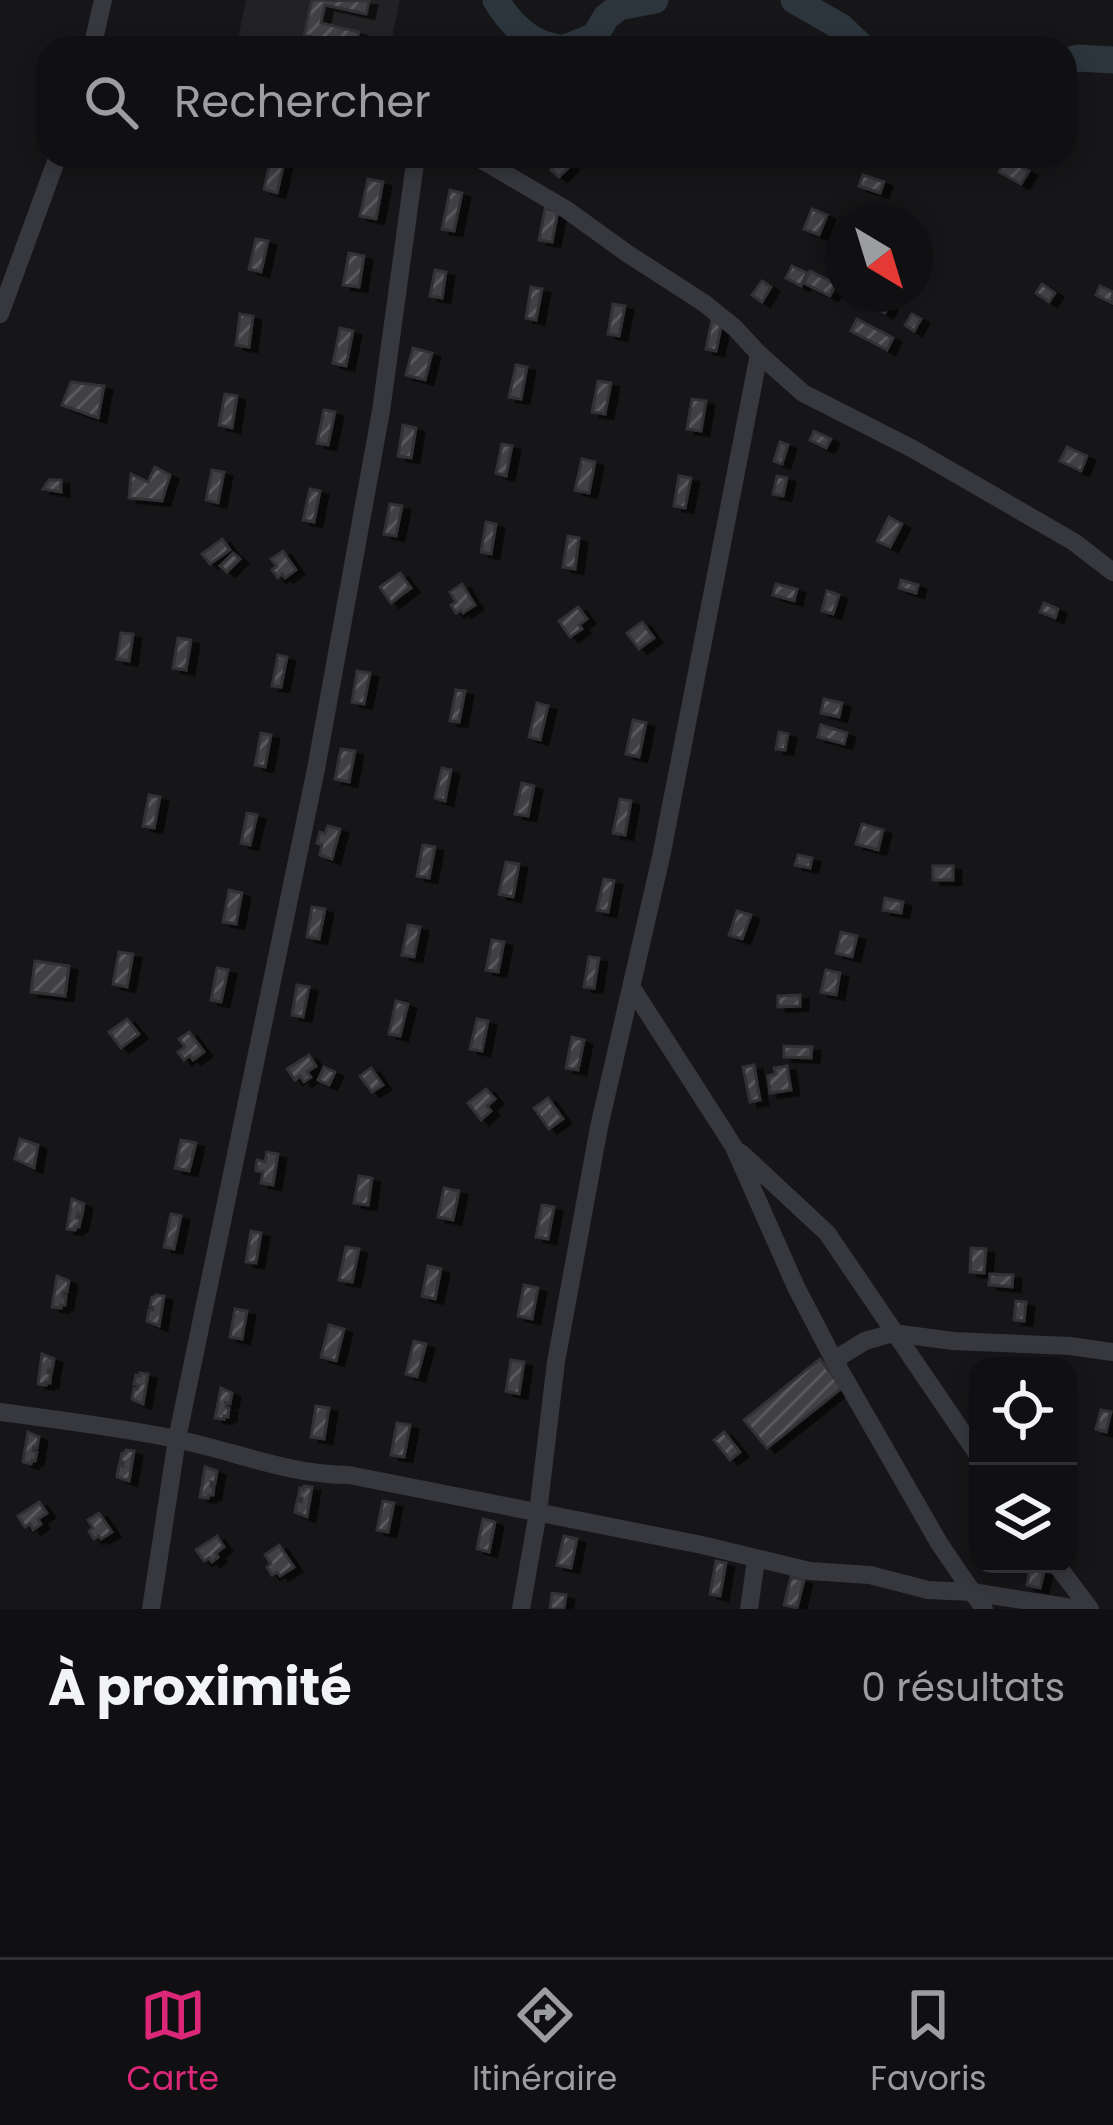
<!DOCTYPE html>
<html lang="fr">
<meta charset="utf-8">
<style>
body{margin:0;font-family:Poppins,sans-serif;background:#1e1e20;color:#f1f3f6}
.controls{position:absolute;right:36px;bottom:36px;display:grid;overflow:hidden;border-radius:24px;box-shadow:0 6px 18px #0003}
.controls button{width:108px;height:108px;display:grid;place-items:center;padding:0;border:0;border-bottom:3px solid #303032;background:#101012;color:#f1f3f6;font:60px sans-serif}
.compass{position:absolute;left:825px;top:204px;width:108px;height:108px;border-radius:50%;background:#101012;box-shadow:0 6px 18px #0003;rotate:142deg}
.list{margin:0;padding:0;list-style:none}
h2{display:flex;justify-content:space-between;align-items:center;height:156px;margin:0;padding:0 48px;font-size:51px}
h2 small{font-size:39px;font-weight:400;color:#9c9d9f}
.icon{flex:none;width:66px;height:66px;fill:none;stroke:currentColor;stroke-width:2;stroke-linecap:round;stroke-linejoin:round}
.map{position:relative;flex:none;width:1113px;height:1609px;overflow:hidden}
.search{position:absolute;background:#101012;box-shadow:0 6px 18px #0003;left:36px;right:36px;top:36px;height:132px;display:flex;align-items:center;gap:30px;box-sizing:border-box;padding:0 42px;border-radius:36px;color:#9c9d9f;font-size:45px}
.sheet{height:348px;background:#101012}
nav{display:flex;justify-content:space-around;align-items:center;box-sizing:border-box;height:168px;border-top:3px solid #303032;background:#101012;font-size:33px;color:#9c9d9f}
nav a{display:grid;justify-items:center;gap:6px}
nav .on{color:#db2777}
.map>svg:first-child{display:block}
</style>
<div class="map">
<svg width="1113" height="1609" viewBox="0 0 1113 1609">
<defs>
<pattern id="building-hatch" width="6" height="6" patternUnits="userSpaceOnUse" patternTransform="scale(3)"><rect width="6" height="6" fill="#404145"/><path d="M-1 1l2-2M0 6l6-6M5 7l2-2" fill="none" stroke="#595a5e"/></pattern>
<filter id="shadow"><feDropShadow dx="8" dy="4.5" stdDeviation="0" flood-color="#0009"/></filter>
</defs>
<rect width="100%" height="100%" fill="#161618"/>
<polygon fill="#222225" points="246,0 400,0 390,48 236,48"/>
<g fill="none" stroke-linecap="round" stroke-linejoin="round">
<g stroke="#2c353c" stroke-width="27">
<path d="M496,0C510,24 531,44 559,48"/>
<polyline points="794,0 841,27 863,48"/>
<polyline points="565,48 595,36 606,17 619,7 655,0"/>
<polyline points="1065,62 1078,58 1113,60"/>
</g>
</g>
<g fill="url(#building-hatch)" stroke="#303034" stroke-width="3" filter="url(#shadow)">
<polygon points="312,0 369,1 366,14 325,5 321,23 359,32 356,47 304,35"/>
<polygon points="562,157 571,165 559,177 551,170"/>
<polygon points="271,159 284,163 277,193 264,189"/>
<polygon points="1006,159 1029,171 1021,184 999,172"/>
<polygon points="863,175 884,182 880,193 859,186"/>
<polygon points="368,179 383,182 376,219 360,216"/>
<polygon points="450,190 462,193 454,231 442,229"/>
<polygon points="545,209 558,211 552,242 539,240"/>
<polygon points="812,209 827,215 819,235 804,229"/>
<polygon points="256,239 268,241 261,272 249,269"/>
<polygon points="349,253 364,256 359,287 343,285"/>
<polygon points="792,266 807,273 801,286 786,278"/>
<polygon points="435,270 446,272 442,298 430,296"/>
<polygon points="810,271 836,284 830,296 804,283"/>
<polygon points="762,281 771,287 762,302 752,295"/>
<polygon points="1042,284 1055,293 1049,302 1036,293"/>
<polygon points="1100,286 1113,292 1112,303 1096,295"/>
<polygon points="531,287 542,289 536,320 526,318"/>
<polygon points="881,294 895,294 885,313 874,307"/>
<polygon points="613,304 625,306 619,336 608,334"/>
<polygon points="240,314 253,316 249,347 236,345"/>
<polygon points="912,314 921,319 914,331 905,325"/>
<polygon points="857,319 893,338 887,350 851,331"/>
<polygon points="712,320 722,323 716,351 706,349"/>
<polygon points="340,328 353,331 346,366 333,363"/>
<polygon points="413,348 432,353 425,380 406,375"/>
<polygon points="516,365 527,367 521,399 509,397"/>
<polygon points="598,381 611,383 605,414 592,412"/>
<polygon points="71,382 104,386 98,418 62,405"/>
<polygon points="225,394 237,396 232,428 219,425"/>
<polygon points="692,399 706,401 701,431 687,429"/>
<polygon points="324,410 335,412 328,445 317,443"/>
<polygon points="403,425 416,428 411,458 398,456"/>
<polygon points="814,431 831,439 826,448 810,440"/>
<polygon points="780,442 788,445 782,464 774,461"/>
<polygon points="502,444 512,446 506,476 496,473"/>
<polygon points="1067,447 1087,456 1081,471 1060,461"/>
<polygon points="582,459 595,462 589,493 575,490"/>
<polygon points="155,467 170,475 162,501 129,498 131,474 148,482"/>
<polygon points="212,470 224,472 218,503 206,500"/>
<polygon points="679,476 691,478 685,508 674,506"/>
<polygon points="777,476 787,478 783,496 773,494"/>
<polygon points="49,480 61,480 61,492 43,489"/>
<polygon points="310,489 320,491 314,522 303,520"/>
<polygon points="390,504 402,506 396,536 384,534"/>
<polygon points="889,517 902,524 890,547 877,541"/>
<polygon points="486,522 496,524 491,554 481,552"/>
<polygon points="568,536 579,538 575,569 563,567"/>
<polygon points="222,539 230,550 210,564 202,554"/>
<polygon points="283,551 296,570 285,578 282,574 278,578 272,570 277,566 271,559"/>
<polygon points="233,553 240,559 227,572 220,566"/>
<polygon points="400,573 411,588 391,603 380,587"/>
<polygon points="901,580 918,585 916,593 899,588"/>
<polygon points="462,584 475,605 463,613 461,610 456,613 451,605 456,602 450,592"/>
<polygon points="776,584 797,589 794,601 773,595"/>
<polygon points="827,591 839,595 833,614 822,611"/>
<polygon points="1044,603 1058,609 1055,618 1040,612"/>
<polygon points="578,607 587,619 579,625 582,629 570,637 559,621"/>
<polygon points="642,622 654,638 639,649 627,633"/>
<polygon points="121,633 133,634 129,661 117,659"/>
<polygon points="178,638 191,640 186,670 173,668"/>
<polygon points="278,655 287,657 281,687 272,686"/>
<polygon points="357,671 370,673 364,704 352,702"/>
<polygon points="456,690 465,691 459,722 450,721"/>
<polygon points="824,699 842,703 839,717 821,713"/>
<polygon points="537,703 548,706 540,740 529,737"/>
<polygon points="633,720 646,723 639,757 626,754"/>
<polygon points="821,725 847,733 844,744 818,737"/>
<polygon points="779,732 788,734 785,750 776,749"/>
<polygon points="261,733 271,735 265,767 255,765"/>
<polygon points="341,749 355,751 349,782 335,779"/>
<polygon points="442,768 451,770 445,801 435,798"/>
<polygon points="522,783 534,786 528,816 515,814"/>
<polygon points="149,795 160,797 154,828 143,826"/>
<polygon points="620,799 631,801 625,835 613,833"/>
<polygon points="247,813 257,815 250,845 241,843"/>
<polygon points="862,824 883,830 878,850 856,844"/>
<polygon points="328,826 340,829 332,859 320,855 322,845 317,843 320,832 325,834"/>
<polygon points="423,845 435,847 429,878 417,876"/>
<polygon points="798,855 812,858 810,868 795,865"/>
<polygon points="506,862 519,864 513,897 499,894"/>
<rect x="933" y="866" width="20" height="14"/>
<polygon points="604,879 614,881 608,912 597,910"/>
<polygon points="229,890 242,893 236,924 223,922"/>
<polygon points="885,898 903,902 901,913 883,910"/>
<polygon points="312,907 325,909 319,939 307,937"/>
<polygon points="737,911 751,915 742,939 729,935"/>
<polygon points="408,925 420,927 414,957 402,955"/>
<polygon points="841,932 857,936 852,957 836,953"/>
<polygon points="492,940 504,942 498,972 486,970"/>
<polygon points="119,952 133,954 127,987 113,984"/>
<polygon points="589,957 599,958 594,988 584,987"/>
<polygon points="35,961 69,966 65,996 31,992"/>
<polygon points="217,968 228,970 221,1002 211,1000"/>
<polygon points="826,970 840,973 836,995 821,992"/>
<polygon points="297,985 309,987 303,1017 292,1015"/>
<polygon points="800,995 800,1006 778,1007 778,996"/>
<polygon points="396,1001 408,1004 400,1036 389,1034"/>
<polygon points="127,1019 139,1034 121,1048 109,1032"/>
<polygon points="477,1019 488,1021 482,1051 470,1049"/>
<polygon points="189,1032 204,1052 193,1060 190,1055 184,1060 178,1052 185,1047 179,1039"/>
<polygon points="572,1037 584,1040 578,1070 566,1068"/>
<polygon points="784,1046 812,1047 811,1058 784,1057"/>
<polygon points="309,1055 316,1066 307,1072 311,1077 304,1082 300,1076 295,1080 287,1069"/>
<polygon points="754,1065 760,1100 750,1102 743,1067"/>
<polygon points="787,1066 791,1090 770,1093 768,1076 776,1074 774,1068"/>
<polygon points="324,1067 335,1072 329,1085 318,1080"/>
<polygon points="371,1068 383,1085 372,1092 360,1076"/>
<polygon points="486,1089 495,1099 487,1106 491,1111 481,1120 468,1103"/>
<polygon points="548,1098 563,1119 549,1129 534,1108"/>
<polygon points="20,1139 38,1145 34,1168 15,1159"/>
<polygon points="181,1140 196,1143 189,1171 175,1168"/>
<polygon points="267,1152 278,1154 273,1185 261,1183 263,1172 256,1171 257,1160 265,1162"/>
<polygon points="359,1176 372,1178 368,1205 354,1203"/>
<polygon points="444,1188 459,1191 453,1220 438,1217"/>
<polygon points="72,1199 84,1204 82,1215 78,1214 77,1218 81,1218 79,1227 76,1227 75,1230 67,1229"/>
<polygon points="542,1205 554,1207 548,1239 536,1237"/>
<polygon points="171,1214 181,1216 174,1249 164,1247"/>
<polygon points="251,1231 261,1233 256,1263 246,1262"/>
<polygon points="346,1247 359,1249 352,1282 339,1280"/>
<polygon points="971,1248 986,1249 984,1273 970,1272"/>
<polygon points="428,1266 441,1269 435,1299 422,1296"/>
<polygon points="990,1274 1013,1275 1012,1287 989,1285"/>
<polygon points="57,1276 69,1281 67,1292 63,1292 63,1296 66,1296 65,1305 61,1305 61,1308 52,1307"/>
<polygon points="524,1285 538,1288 532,1319 518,1316"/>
<polygon points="156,1295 164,1296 159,1326 147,1321 149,1310 153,1310 153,1307 150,1306 152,1297 155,1297"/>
<polygon points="1016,1301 1026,1302 1024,1321 1014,1320"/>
<polygon points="235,1309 247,1311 242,1339 230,1337"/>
<polygon points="329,1325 344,1329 336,1361 321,1357"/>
<polygon points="414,1341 426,1344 417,1377 406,1374"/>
<polygon points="42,1354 54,1359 52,1370 49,1369 48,1373 51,1373 50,1383 46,1382 46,1385 38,1384"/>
<polygon points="820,1359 842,1388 767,1448 744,1420"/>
<polygon points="511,1360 524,1362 519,1394 506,1391"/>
<polygon points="140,1373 148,1374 143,1404 132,1399 134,1388 137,1389 138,1385 134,1384 136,1375 140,1376"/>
<polygon points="221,1388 232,1393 230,1404 226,1403 226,1407 229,1408 228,1417 224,1416 224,1419 215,1418"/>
<polygon points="316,1406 329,1408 324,1439 311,1437"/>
<polygon points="1101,1410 1111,1412 1106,1432 1096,1429"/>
<polygon points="397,1423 410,1425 404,1457 391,1455"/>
<polygon points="28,1432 39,1437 37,1448 34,1447 33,1451 37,1452 35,1461 32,1460 31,1464 23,1462"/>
<polygon points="724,1432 740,1452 730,1460 714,1440"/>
<polygon points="126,1450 134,1451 129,1481 117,1477 119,1465 123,1466 123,1462 120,1462 122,1453 125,1453"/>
<polygon points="205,1467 217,1471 215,1483 211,1482 211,1486 214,1486 213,1495 209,1495 208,1498 200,1497"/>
<polygon points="304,1486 312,1487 307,1517 295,1512 297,1501 301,1502 302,1498 298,1498 300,1488 303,1489"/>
<polygon points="383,1501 394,1503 388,1532 377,1530"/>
<polygon points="39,1502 47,1513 38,1519 41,1524 33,1530 30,1524 25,1527 18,1516"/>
<polygon points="99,1513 112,1532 101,1539 99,1536 94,1539 89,1531 93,1528 88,1520"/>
<polygon points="483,1519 495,1522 489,1552 477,1549"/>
<polygon points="217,1536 224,1547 216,1553 218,1557 212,1562 209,1558 204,1561 196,1550"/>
<polygon points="564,1536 577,1539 571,1568 557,1565"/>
<polygon points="279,1545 294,1567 280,1576 277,1572 272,1575 267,1567 271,1564 265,1555"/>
<polygon points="716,1561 726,1563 720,1596 710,1594"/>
<polygon points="1030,1569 1044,1572 1040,1588 1027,1585"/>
<polygon points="791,1577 804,1580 797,1608 784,1605"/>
<polygon points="552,1593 566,1595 564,1609 550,1609"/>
</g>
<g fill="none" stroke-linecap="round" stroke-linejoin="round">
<g stroke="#37383d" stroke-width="18">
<polyline points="92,48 103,0"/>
<polyline points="475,156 567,210 628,254 704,303 735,328 759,354 803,393 913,449 1074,542 1113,572"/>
<polyline points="0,314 58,156"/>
<polyline points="632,988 734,1147 796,1287 834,1360 939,1543 984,1609"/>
<polyline points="741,1153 827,1233 978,1455"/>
<polyline points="834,1360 865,1341 893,1333 953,1341 1070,1346 1113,1352"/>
<path d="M0,1412C59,1420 118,1427 176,1439C234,1451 289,1475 349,1475L702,1545L810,1571L870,1575L928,1590L972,1592L1079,1609"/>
<polyline points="1056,1564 1090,1609"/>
<polyline points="151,1609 177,1439 316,769 381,411 416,156"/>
<polyline points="521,1609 538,1512 556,1362 599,1127 661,857 759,354"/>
<polyline points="749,1609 756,1560"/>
</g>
</g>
</svg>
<div class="controls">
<button><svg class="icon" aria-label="locate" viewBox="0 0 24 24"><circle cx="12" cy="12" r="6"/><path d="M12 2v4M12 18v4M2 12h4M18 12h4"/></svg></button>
<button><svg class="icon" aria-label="layers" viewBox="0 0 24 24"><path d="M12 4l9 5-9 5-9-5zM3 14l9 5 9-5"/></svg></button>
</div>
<svg class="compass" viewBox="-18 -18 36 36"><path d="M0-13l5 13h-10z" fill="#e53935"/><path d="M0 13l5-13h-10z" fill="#9c9d9f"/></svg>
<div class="search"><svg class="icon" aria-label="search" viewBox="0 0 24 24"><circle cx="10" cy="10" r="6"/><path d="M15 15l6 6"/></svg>Rechercher</div>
</div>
<section class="sheet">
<h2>À proximité<small>0 résultats</small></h2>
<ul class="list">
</ul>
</section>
<nav>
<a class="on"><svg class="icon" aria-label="map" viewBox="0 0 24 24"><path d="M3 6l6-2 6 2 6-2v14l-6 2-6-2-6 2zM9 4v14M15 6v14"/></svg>Carte</a>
<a><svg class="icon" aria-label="directions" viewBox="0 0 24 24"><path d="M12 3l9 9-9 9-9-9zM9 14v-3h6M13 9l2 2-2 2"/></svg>Itinéraire</a>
<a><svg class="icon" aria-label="saved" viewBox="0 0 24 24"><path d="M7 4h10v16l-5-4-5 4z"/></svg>Favoris</a>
</nav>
